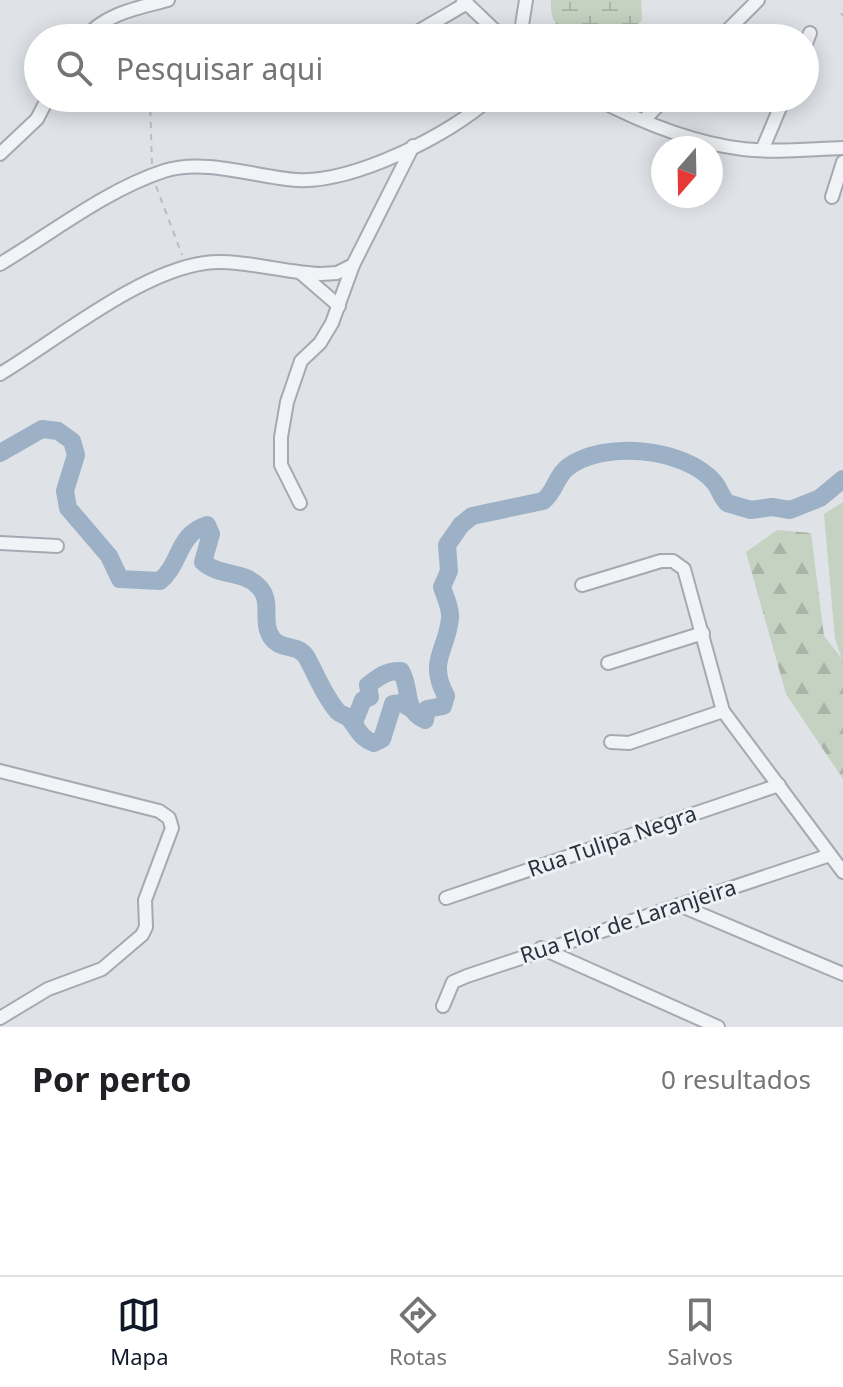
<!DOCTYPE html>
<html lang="pt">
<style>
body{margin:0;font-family:"Noto Sans",sans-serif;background:#f6f6f6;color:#202124}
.compass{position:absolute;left:651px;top:136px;width:72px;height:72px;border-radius:50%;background:#fff;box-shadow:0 4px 20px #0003;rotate:200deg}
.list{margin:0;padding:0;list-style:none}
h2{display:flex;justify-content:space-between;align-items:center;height:104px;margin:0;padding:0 32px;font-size:34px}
h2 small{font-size:26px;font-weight:400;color:#757577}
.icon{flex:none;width:44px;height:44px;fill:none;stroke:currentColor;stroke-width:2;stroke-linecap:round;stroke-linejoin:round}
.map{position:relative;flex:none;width:843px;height:1027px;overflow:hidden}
.search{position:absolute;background:#fff;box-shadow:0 4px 20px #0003;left:24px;right:24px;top:24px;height:88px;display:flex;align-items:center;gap:20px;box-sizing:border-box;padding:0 28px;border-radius:44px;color:#757577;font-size:30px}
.sheet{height:248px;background:#fff}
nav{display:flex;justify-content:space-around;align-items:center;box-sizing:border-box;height:112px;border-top:2px solid #e0e0e0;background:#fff;font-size:22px;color:#757577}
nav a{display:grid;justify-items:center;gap:4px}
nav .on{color:#111827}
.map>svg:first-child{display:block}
</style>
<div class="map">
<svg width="843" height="1027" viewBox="0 0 843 1027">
<defs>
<pattern id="forest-firs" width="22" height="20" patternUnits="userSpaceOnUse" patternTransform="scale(2)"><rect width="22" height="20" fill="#c5d1c1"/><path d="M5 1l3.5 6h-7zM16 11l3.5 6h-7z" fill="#a9b4a7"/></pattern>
<pattern id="wetland-marsh" width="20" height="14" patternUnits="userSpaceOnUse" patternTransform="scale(2)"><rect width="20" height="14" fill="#c5d1c1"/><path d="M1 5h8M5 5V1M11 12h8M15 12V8" fill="none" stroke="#a9b4a7"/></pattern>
</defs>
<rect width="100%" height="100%" fill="#dfe2e7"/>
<polygon fill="url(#forest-firs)" points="777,530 811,533 824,636 843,660 843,779 786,694 746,552"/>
<path fill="url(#wetland-marsh)" d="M551,0H641L642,20L626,38C594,38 548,46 551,0Z"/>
<polygon fill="#c5d1c1" points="843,502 843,662 835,639 824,514"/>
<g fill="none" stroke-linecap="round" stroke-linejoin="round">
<g stroke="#9cb1c5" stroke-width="18">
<path d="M0,453L42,429L58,431L72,441L76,455L65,491L68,508L109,556L120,579L160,581C181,564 177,534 207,525L211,534L203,562C220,577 242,570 258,586C274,601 260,622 272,638C281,651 299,643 307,658C317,676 324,696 338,712C341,715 346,715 349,718C358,729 360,738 374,743L382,739L393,704L402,703L410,708"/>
<path d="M349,718L355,720L363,700L370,697L368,685C379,677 387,670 401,671C412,690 402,709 425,720L427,709L443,706L446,696C427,661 447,651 450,618C451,608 445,597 442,587L449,571L447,545L461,525L472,516L543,501C556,491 555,477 568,467C604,440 685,448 714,482C719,488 721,496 727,503L751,510L772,507L790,510L820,498L843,479"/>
</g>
<defs>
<g id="minor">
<polyline points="463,0 503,38"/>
<path d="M85,38C106,13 138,8 168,0"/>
<polyline points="407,38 467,3"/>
<polyline points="520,38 526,0"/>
<polyline points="720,38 758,0"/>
<polyline points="805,46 810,33"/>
<path d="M595,98C639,121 692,143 743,149C775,153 810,149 843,148"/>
<polyline points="645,119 665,98"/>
<polyline points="763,148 784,98"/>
<polyline points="0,154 37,119 48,98"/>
<polyline points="832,197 843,162"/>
<path d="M0,264C52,233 106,190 164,171C205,158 256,177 297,180C353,183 450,135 490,98"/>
<polyline points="302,274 339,306"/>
<path d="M0,374C58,339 139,272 205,263C238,258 285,273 321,274L337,273L353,265L413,146"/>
<polyline points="300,503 281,465 281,437 287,402 301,361 320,343 332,323 353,265"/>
<polyline points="0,543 57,546"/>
<polyline points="582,585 661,561 673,561 684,569 723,711 843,872"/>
<polyline points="608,663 703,633"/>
<polyline points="611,742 629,743 723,711"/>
<polyline points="0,771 159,811 169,818 172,828 145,900 146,927 142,935 102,969 48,989 0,1018"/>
<polyline points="446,898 779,785"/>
<polyline points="679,905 843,974"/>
<polyline points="541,948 718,1027"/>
<polyline points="443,1006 453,982 467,976 830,855"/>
</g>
</defs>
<use href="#minor" stroke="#a5a9b1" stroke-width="16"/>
<g stroke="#b9bdc2" stroke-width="2" stroke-dasharray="6 6" stroke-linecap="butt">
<polyline points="841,13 843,16"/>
<polyline points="150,98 152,165"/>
<polyline points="156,186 182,255"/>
</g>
<use href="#minor" stroke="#f1f3f6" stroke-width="12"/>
</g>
<g text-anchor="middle" stroke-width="6" stroke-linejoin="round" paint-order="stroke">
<g font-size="22" fill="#29313d" stroke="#eef1f5">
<text transform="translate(612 841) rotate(-19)" y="8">Rua Tulipa Negra</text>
<text transform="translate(628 921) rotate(-18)" y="8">Rua Flor de Laranjeira</text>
</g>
</g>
</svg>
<svg class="compass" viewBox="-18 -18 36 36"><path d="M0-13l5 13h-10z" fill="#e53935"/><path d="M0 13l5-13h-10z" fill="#757577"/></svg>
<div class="search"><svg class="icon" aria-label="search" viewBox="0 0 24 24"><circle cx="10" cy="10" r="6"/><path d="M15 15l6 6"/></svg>Pesquisar aqui</div>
</div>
<section class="sheet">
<h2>Por perto<small>0 resultados</small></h2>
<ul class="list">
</ul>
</section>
<nav>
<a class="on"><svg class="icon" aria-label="map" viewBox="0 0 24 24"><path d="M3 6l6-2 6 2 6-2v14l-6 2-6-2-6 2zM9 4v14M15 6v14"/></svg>Mapa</a>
<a><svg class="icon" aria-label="directions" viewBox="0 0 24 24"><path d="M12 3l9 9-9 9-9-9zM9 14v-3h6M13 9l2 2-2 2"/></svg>Rotas</a>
<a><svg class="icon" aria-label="saved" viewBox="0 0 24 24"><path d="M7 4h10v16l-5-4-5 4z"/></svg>Salvos</a>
</nav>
